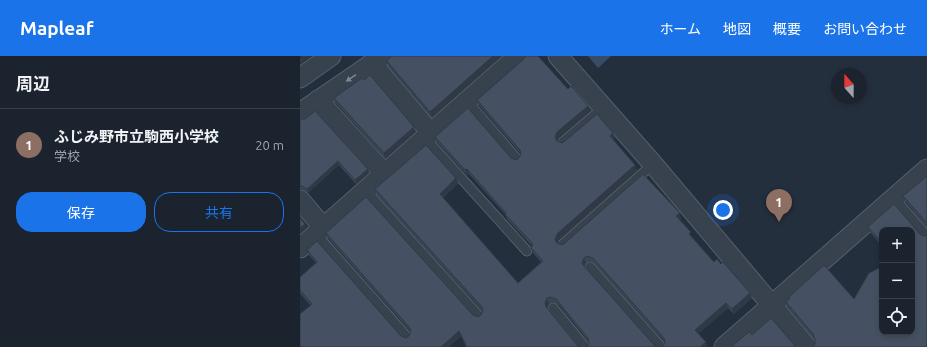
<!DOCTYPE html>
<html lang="ja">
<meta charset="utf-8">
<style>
body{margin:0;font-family:Ubuntu,"Noto Sans JP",sans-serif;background:#282f3a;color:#f1f3f6}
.controls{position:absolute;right:12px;bottom:12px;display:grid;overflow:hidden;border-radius:8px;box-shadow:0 2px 6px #0003}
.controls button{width:36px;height:36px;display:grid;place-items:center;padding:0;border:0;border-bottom:1px solid #39404a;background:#1b232e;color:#f1f3f6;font:20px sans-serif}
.compass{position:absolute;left:531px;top:12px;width:36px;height:36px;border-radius:50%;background:#1b232e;box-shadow:0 2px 6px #0003;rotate:339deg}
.you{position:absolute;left:423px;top:154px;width:14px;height:14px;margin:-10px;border:3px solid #fff;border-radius:50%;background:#1a73e8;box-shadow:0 0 0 6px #1a73e833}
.badge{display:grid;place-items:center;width:26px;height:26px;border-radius:50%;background:#1a73e8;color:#fff;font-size:13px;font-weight:700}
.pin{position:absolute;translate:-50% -33px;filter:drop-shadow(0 1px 2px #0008)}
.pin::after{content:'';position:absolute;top:21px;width:14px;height:12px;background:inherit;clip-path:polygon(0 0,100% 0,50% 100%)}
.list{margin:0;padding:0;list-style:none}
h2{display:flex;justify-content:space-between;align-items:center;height:52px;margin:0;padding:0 16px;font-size:17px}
h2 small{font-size:13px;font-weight:400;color:#a0a4aa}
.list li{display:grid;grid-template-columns:26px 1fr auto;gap:12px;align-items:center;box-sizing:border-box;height:72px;padding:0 16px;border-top:1px solid #39404a}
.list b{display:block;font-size:15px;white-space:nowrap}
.list p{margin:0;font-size:13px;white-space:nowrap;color:#a0a4aa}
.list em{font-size:13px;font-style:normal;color:#a0a4aa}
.actions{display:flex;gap:8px;padding:12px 16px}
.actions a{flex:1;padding:9px 0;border:1px solid #1a73e8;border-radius:16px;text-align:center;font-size:14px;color:#1a73e8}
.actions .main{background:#1a73e8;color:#fff}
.icon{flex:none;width:22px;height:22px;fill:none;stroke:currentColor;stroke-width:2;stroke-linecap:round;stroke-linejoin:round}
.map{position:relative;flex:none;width:627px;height:291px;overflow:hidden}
header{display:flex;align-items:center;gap:24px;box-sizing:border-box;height:56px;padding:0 20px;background:#1a73e8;color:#fff}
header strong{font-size:19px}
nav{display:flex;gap:22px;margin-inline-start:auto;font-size:14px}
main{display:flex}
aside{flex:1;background:#1b232e}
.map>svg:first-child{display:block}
</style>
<header>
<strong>Mapleaf</strong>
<nav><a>ホーム</a><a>地図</a><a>概要</a><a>お問い合わせ</a></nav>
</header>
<main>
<aside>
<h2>周辺<small></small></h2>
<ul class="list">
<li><span class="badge" style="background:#8d6e63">1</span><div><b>ふじみ野市立駒西小学校</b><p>学校</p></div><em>20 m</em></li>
</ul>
<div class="actions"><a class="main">保存</a><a>共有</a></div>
</aside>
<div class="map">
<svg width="627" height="291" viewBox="0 0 627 291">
<rect width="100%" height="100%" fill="#242f3e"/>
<polygon fill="#394c67" points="288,0 311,0 298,12"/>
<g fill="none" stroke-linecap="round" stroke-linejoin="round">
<defs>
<g id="lane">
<polyline points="167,45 217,103"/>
<polyline points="125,82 227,195"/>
<polyline points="263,86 303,52"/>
<polyline points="66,135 179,260"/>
<polyline points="594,142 627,180"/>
<polyline points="16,178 107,281"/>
<polyline points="263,188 353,108"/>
<polyline points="290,211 361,291"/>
<polyline points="253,252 285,291"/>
</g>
<g id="street">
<polyline points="258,0 353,108 507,291"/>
<polyline points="72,7 131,77"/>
<polyline points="0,22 31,0"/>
<polyline points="18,44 85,118"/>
<polyline points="0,57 83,0"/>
<polyline points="0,144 23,171"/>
<polyline points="0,192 218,0"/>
<polyline points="424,291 627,113"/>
</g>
</defs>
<use href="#lane" stroke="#565f6c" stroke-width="11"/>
<use href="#street" stroke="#565f6c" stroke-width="21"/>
<use href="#lane" stroke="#38414e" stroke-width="9"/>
<use href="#street" stroke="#38414e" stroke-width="19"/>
</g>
<g fill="#3b4654">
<polygon points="201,0 132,61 89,10 87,5"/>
<polygon points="268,33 290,55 259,81 258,85 262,87 315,82 313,84 335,109 337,114 259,184 258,187 262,189 381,162 380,164 393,182 414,206 452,242 434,258 428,252 398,278 406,286 407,291 360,291 363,290 365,287 365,286 294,207 289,205 286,207 284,211 355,290 287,291 289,287 289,286 258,248 252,246 249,248 247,252 278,290 281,291 166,291 161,280 149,291 0,291 10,249 0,237 0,221 16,207 9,199 7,194 101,280 106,282 109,280 111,276 28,182 26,177 173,259 178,261 181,259 183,255 77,139 75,133 158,127 143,142 218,227 241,206 233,197 231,192 232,190 207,163 205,158 169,118 167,119 137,86 135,81 216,104 219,102 221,98 179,49 177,44"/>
<polygon points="34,42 115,76 85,102 36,47"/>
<polygon points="0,63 69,117 56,128 39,109 8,137 3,134 0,133"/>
<polygon points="627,120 627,171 606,146 603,140"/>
<polygon points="594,148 620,178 623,180 627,179 627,291 513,291 515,288 515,284 488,252 486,246 489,242 489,241 524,209 554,243 569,217 579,212 582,209 582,276 612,276 612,174 582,174 582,190 571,177 568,171"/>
</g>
<g fill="#303945">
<polygon points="2,0 11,0 0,9 0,2"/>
<polygon points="193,0 201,0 132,61 130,56"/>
<polygon points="288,50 290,55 259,81 257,87 255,81 257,76"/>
<polygon points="114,71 115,76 85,102 84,97"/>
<polygon points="313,77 315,82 312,85 310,80"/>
<polygon points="38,105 39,109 8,137 7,133"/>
<polygon points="335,109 337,114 259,184 257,189 255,184 257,178"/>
<polygon points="68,113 69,117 56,128 55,124"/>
<polygon points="167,113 169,118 167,119 165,114"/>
<polygon points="156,122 158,127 142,143 140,138"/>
<polygon points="380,157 381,162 378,165 376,160"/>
<polygon points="5,168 7,171 0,177 0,172"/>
<polygon points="284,202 286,207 284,212 282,207"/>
<polygon points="450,237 452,242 434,258 432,253"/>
<polygon points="247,242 249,248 247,253 245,247"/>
<polygon points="426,247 428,252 397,279 395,274"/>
<polygon points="159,275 161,280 149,291 141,291"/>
<polygon points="406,286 407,291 400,291"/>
</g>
<g fill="#455162" stroke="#303945">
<polygon points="92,0 193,0 130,56 87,5"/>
<polygon points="225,0 238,0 268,33 271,30 288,50 257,76 255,81 257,85 262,87 265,85 297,58 313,77 310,80 335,109 257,178 255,184 257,187 262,189 265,187 343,118 380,157 376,160 391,176 389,178 414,206 417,203 421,208 423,206 450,237 432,253 426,247 395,274 406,286 400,291 360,291 363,290 365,287 364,282 293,202 287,200 284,202 282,207 284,210 355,290 357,291 284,291 287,291 289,287 288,282 256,243 250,241 247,242 245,247 246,251 278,290 281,291 167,291 159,275 141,291 0,291 0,258 12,248 0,234 0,221 17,206 7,194 17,185 101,280 106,282 109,280 111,275 110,272 26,177 66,141 173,259 178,261 181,259 183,254 182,251 75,133 126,89 156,122 140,138 218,227 243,205 231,192 233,188 205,158 206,157 167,113 165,114 135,81 168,52 211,102 216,104 219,102 221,97 220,94 177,44 224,3"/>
<polygon points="70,19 114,71 84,97 34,42 62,22 64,24"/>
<polygon points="15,55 68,113 55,124 38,105 7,133 2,130 0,130 0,63 5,63"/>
<polygon points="627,120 627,167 603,140"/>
<polygon points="594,148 620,178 623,180 627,179 627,291 513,291 515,288 515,283 513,278 486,246 490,242 489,241 524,209 554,243 569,217 579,212 582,209 582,276 612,276 612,174 582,174 582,187 568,171"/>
<polygon points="0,162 5,168 0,172"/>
<polygon points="471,262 496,291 431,291 449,276 452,279"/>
</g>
<defs><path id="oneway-solid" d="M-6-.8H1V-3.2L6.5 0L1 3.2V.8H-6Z"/></defs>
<use fill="#7c8592" href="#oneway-solid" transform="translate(51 22) rotate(146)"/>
</svg>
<div class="controls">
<button>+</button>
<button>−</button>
<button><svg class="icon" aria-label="locate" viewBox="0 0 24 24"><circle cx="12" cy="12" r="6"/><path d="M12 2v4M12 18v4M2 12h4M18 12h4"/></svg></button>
</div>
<svg class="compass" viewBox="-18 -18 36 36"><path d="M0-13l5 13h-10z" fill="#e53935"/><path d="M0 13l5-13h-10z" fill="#a0a4aa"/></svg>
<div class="you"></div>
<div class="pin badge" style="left:479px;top:166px;background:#8d6e63">1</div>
</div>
</main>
